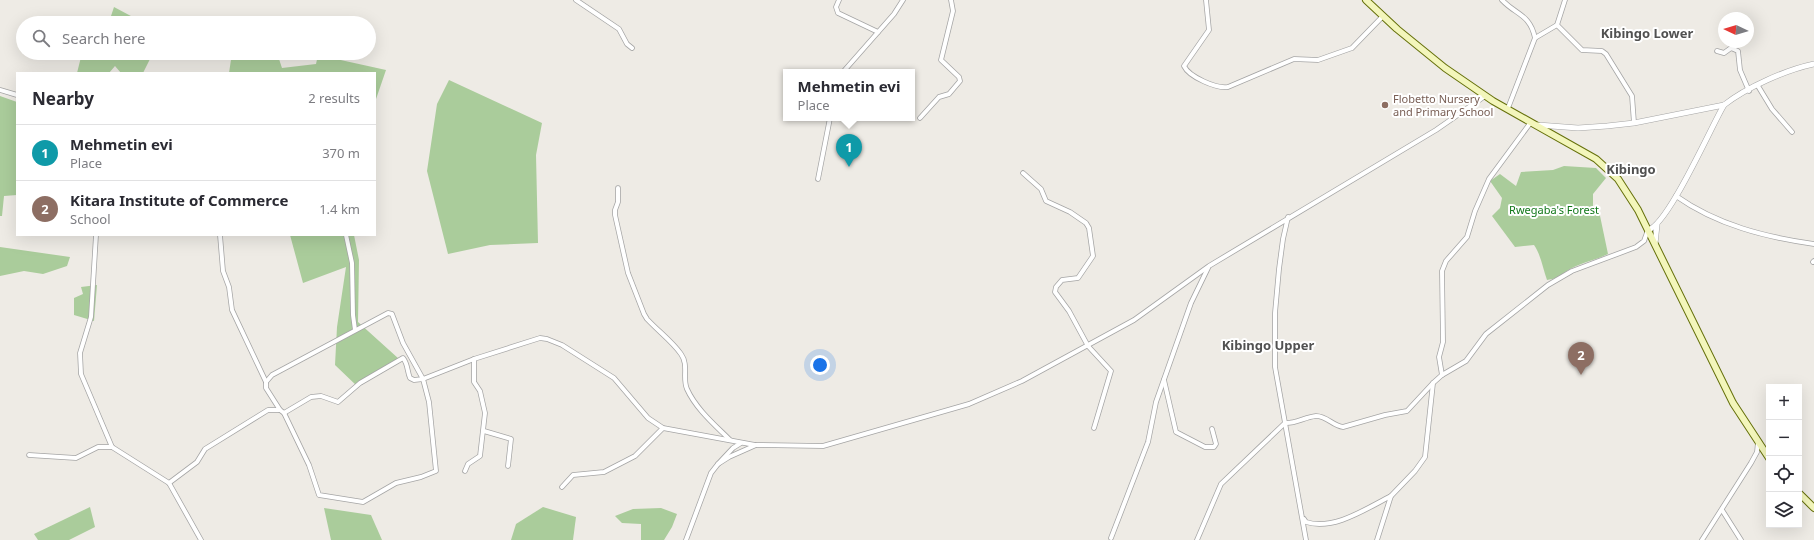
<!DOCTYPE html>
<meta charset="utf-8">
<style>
body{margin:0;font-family:"Noto Sans",sans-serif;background:#f2f2f3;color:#2b2b33}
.controls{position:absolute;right:12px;bottom:12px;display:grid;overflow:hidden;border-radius:0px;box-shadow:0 4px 16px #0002}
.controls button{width:36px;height:36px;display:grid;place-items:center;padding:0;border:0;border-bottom:1px solid #e1e1e2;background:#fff;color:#2b2b33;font:20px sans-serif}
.compass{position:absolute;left:1718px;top:12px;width:36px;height:36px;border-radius:50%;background:#fff;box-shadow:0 4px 16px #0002;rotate:274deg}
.you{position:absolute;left:820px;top:365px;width:14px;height:14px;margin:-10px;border:3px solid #fff;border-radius:50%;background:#1a73e8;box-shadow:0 0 0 6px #1a73e833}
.badge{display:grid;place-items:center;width:26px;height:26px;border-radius:50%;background:#2563eb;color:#fff;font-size:13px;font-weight:700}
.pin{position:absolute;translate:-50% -33px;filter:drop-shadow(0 1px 2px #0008)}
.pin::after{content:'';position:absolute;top:21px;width:14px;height:12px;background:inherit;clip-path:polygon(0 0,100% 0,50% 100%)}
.popup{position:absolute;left:783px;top:69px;width:132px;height:52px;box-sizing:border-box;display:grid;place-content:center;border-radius:0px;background:#fff;filter:drop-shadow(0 1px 3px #0005);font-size:13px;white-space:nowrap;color:#7c7c81}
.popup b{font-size:15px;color:#2b2b33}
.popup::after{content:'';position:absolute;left:50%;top:100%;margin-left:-8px;border:8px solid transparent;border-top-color:#fff}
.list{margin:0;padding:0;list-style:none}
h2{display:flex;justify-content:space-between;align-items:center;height:52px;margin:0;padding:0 16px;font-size:17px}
h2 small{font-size:13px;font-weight:400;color:#7c7c81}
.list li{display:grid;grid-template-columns:26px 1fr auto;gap:12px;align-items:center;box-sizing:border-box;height:56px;padding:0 16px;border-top:1px solid #e1e1e2}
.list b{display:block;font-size:15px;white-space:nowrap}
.list p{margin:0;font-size:13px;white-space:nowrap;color:#7c7c81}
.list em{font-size:13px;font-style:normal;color:#7c7c81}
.icon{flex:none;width:22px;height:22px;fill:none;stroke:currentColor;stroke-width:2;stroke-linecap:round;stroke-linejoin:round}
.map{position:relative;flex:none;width:1814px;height:540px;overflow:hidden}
.search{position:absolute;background:#fff;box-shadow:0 4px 16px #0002;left:16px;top:16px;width:360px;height:44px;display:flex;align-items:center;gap:10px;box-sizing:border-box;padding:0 14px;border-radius:22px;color:#7c7c81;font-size:15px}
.panel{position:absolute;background:#fff;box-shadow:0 4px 16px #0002;left:16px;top:72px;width:360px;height:164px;border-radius:0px}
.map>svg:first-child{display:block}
</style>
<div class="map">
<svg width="1814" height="540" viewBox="0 0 1814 540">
<rect width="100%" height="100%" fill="#eeebe5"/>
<g fill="#aacc9b">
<polygon points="114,7 144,23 88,23 90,17 111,16"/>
<polygon points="82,53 153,53 143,73 121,73 115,66 109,73 77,73"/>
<polygon points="232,53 277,53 282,68 316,64 318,55 386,70 375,102 375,73 229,73"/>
<polygon points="449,80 542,123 536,155 538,243 490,245 448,254 427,171 437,104"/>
<polygon points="0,96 17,102 17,195 4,196 2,216 0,216"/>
<path d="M1564,166L1596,168L1606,178L1593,194V207L1599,211L1608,254C1596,260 1583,262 1572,268C1560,274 1561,278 1547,280C1543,269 1541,255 1534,245L1515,247L1492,216L1500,208L1502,198L1490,181L1500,174L1516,186L1521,172L1553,170Z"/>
<polygon points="290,235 354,235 359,260 358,322 399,359 358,387 335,365 337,327 346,267 303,283"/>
<polygon points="0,247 70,257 67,266 43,274 24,271 0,276"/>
<polygon points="97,285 94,321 74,315 74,298 83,294 81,287"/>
<polygon points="90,507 95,527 69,540 38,540 34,534"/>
<polygon points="543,507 576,517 573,540 511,540 516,524"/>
<polygon points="324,508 371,515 382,540 331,540"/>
<polygon points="661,508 677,514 672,527 664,540 641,540 641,524 622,523 615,516 633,509"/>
</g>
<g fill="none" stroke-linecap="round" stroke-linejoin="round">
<defs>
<g id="minor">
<polyline points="576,0 619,29 627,44 632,48"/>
<polyline points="839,0 836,7 838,13 878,32"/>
<path d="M1206,0L1209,30L1184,66C1189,77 1217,89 1228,87L1294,59L1318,60L1352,48L1383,16"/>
<path d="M1502,0C1516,15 1530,14 1535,38L1508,108"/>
<polyline points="1557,25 1582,50 1602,51 1606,54 1632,96 1634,123"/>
<polyline points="1535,38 1557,25 1565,0"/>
<polyline points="1717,51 1724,53 1731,48 1738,51 1740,70 1749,91"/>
<polyline points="843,72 894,14 903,0"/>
<polyline points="1758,86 1772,109 1792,132"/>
<polyline points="0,90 17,95"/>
<polyline points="920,118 939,97 949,94 960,81 959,77 941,60 953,11 951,0"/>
<polyline points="1023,173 1041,189 1046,201 1070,212 1086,223 1089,228 1093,256 1078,278 1062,280 1056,287 1055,292 1069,311 1088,346 1111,371 1094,428"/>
<polyline points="818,179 830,118"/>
<path d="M618,188V202L615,210V215L628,273L644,314L647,319C658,331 672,341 681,354C689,365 682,378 687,389C696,409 715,425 730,440"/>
<path d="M1676,196C1717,225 1765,237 1814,244"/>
<polyline points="1288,217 1283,239 1279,269 1275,313 1275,367 1306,540"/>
<polyline points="96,235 91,317 80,353 81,374 112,447 169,483 201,540"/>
<polyline points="220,235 223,271 229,287 232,310 266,382"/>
<polyline points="346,235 352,263 353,315 355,330"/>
<polyline points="1813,262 1814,261"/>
<polyline points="1442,375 1439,357 1443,342 1442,271 1446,261 1467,237 1475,211 1489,179 1531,122"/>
<polyline points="1164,380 1176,432 1205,447 1214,447 1216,444 1212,429"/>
<path d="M280,410L266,388V382L272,375L388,313L392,314L403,343L423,379L414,380L410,378C407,371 408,364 403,358L360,383L338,402L321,396L311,397L284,413"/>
<polyline points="484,431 511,439 508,466"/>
<polyline points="29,455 76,458 98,447 112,447"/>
<polyline points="718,464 733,448 741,443"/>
<polyline points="465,471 468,464 480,456 485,413 480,391 474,382 474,359"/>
<polyline points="169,483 197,462 205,449 268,410 280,410 284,413 309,465 319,495 363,502 396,483 421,477 436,471 429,402 423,379 474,359 540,338 547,339 562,345 614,378 648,418 663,428 755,445"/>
<polyline points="562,487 573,475 604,472 635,456 663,428"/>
<polyline points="1722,510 1741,540"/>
<path d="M1304,519L1306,522C1334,531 1367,508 1391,496"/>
<polyline points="1111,538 1148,442 1156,402 1191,303 1208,268"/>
<polyline points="686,540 711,473 718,464 729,457 756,445 823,446 969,404 1022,381 1134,320 1209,266 1436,130 1485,96"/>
<path d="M1197,540L1221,484L1285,423C1295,424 1305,417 1316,416C1327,416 1333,426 1343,427L1385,415L1407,411L1433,383"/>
<polyline points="1377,540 1391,496 1415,471 1425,457 1433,383 1442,375 1466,361 1486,334 1548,285 1572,271 1636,247 1644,241 1648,230"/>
<polyline points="1702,540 1751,463 1757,452 1758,442"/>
</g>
<g id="tertiary">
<polyline points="1538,125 1578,128 1607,126 1634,123 1724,105"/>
<path d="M1648,230C1668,225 1711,127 1724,105C1747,87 1786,70 1814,64"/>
<polyline points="1655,244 1657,225"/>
</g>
<g id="secondary">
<polyline points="1366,0 1397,29 1445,68 1493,101 1596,159 1618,179 1638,210 1733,403 1769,458"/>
<polyline points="1799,493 1814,508"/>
</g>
</defs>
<use href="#minor" stroke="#a5a5a5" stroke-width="5.5"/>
<use href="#tertiary" stroke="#a5a5a5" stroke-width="6"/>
<use href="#secondary" stroke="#65700a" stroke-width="8"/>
<use href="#minor" stroke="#fff" stroke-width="4"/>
<use href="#tertiary" stroke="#fff" stroke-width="5"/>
<use href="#secondary" stroke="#f3f6bb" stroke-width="6"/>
</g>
<circle fill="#8d6e63" stroke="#fff" stroke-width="1.5" cx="1385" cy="105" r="4"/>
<g text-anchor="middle" stroke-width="4" stroke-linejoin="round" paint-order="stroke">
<g font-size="11" fill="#785e54" stroke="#fff" text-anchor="start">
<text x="1393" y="103">Flobetto Nursery<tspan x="1393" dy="13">and Primary School</tspan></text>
</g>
<g font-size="11" fill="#117719" stroke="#fff">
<text x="1554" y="214">Rwegaba's Forest</text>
</g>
<g font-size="13" font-weight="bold" fill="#515151" stroke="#fff">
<text x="1647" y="38">Kibingo Lower</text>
<text x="1631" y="174">Kibingo</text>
<text x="1268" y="350">Kibingo Upper</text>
</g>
</g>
</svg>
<div class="controls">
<button>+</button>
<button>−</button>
<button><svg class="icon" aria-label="locate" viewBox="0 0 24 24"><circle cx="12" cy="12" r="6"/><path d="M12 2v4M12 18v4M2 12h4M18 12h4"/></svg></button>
<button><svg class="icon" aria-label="layers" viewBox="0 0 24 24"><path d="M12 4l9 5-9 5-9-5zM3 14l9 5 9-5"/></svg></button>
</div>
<svg class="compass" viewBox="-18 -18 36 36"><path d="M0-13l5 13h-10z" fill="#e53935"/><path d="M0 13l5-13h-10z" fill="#7c7c81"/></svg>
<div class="you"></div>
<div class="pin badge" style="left:849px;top:167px;background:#0f9aa8">1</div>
<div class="popup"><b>Mehmetin evi</b>Place</div>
<div class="pin badge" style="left:1581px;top:375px;background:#8d6e63">2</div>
<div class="search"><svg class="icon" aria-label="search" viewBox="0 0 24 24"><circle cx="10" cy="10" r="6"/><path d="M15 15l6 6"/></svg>Search here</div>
<section class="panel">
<h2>Nearby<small>2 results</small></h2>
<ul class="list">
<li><span class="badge" style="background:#0f9aa8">1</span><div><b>Mehmetin evi</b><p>Place</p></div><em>370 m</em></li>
<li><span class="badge" style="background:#8d6e63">2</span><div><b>Kitara Institute of Commerce</b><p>School</p></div><em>1.4 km</em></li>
</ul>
</section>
</div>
